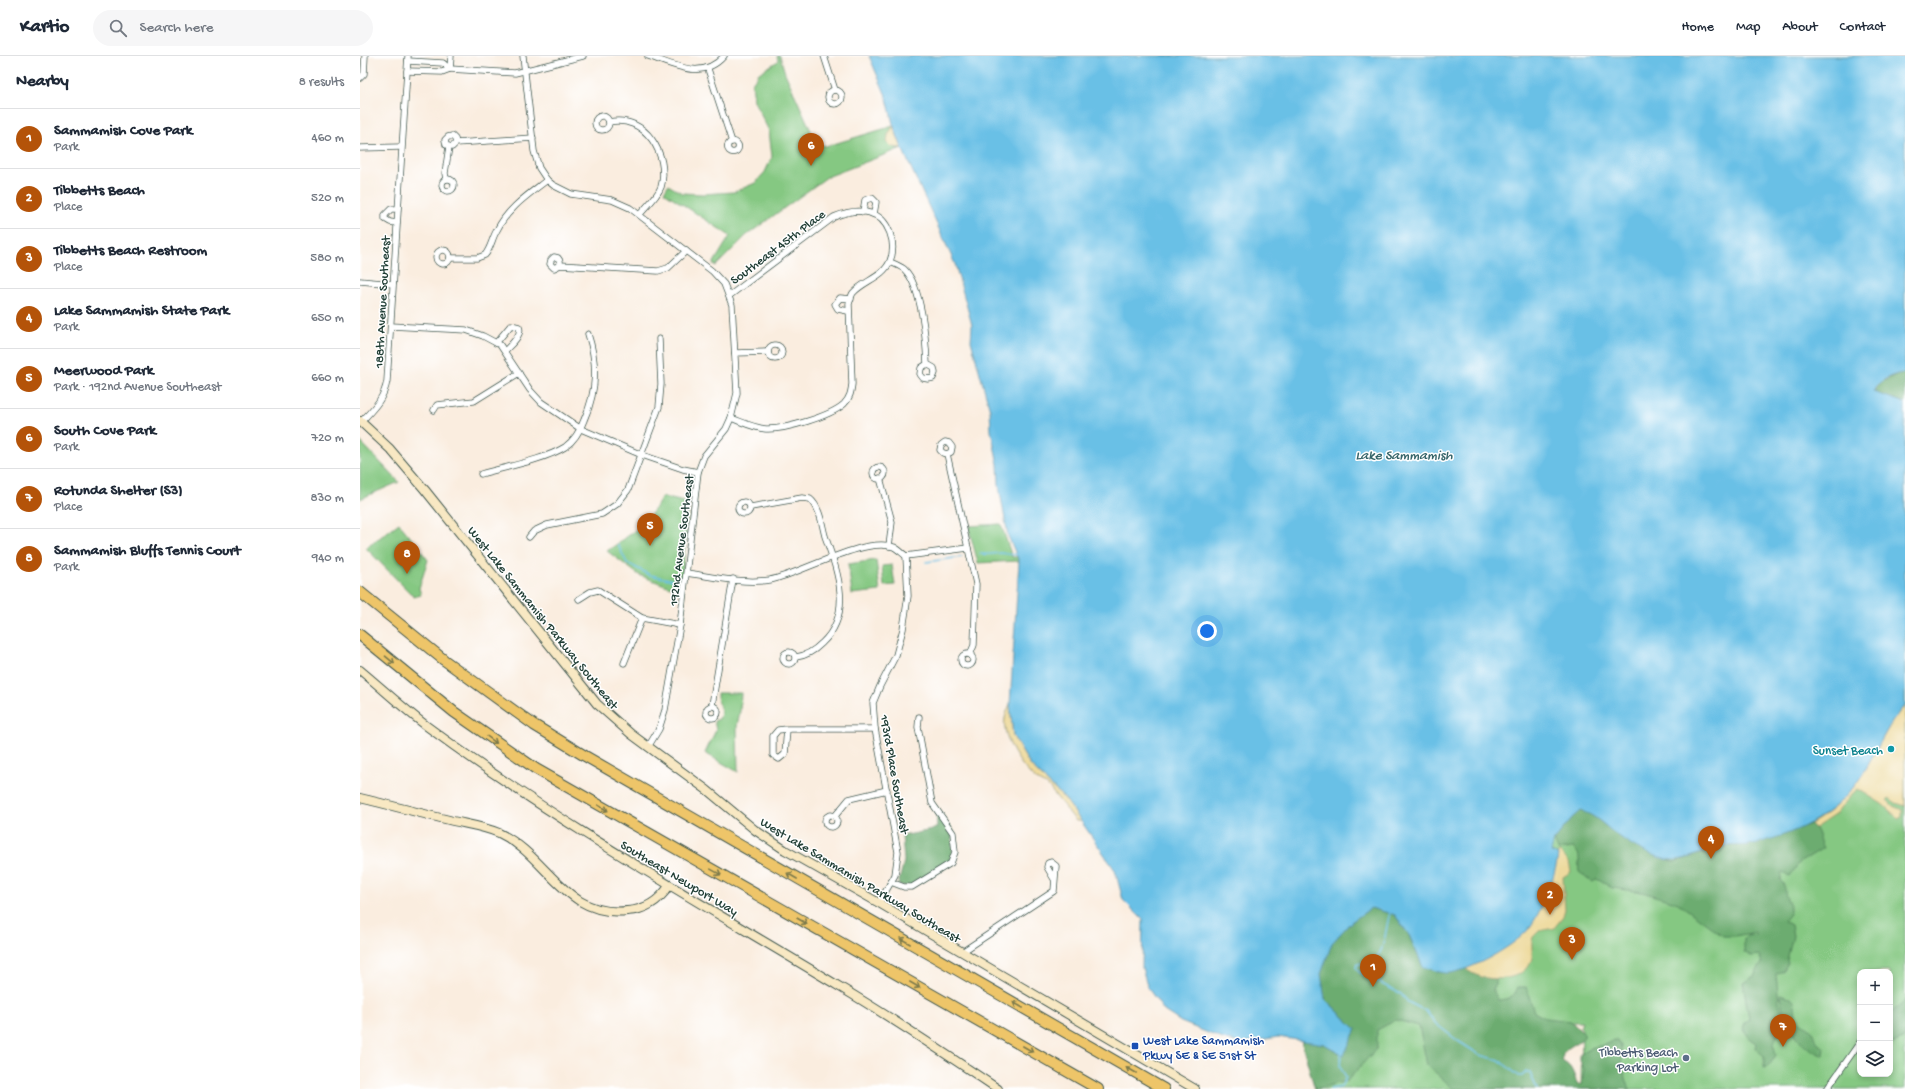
<!DOCTYPE html>
<meta charset="utf-8">
<style>
body{margin:0;font-family:"Gochi Hand",sans-serif;background:#f6f6f7;color:#1f2937}
.controls{position:absolute;right:12px;bottom:12px;display:grid;overflow:hidden;border-radius:8px;box-shadow:0 2px 6px #0003}
.controls button{width:36px;height:36px;display:grid;place-items:center;padding:0;border:0;border-bottom:1px solid #e0e1e3;background:#fff;color:#1f2937;font:20px sans-serif}
.you{position:absolute;left:847px;top:575px;width:14px;height:14px;margin:-10px;border:3px solid #fff;border-radius:50%;background:#1a73e8;box-shadow:0 0 0 6px #1a73e833}
.badge{display:grid;place-items:center;width:26px;height:26px;border-radius:50%;background:#b45309;color:#fff;font-size:13px;font-weight:700}
.pin{position:absolute;translate:-50% -33px;filter:drop-shadow(0 1px 2px #0008)}
.pin::after{content:'';position:absolute;top:21px;width:14px;height:12px;background:inherit;clip-path:polygon(0 0,100% 0,50% 100%)}
.list{margin:0;padding:0;list-style:none}
h2{display:flex;justify-content:space-between;align-items:center;height:52px;margin:0;padding:0 16px;font-size:17px}
h2 small{font-size:13px;font-weight:400;color:#747a83}
.list li{display:grid;grid-template-columns:26px 1fr auto;gap:12px;align-items:center;box-sizing:border-box;height:60px;padding:0 16px;border-top:1px solid #e0e1e3}
.list b{display:block;font-size:15px;white-space:nowrap}
.list p{margin:0;font-size:13px;white-space:nowrap;color:#747a83}
.list em{font-size:13px;font-style:normal;color:#747a83}
.icon{flex:none;width:22px;height:22px;fill:none;stroke:currentColor;stroke-width:2;stroke-linecap:round;stroke-linejoin:round}
.map{position:relative;flex:none;width:1545px;height:1033px;overflow:hidden}
header{display:flex;align-items:center;gap:24px;box-sizing:border-box;height:56px;padding:0 20px;background:#fff;border-bottom:1px solid #e0e1e3}
header strong{font-size:19px}
nav{display:flex;gap:22px;margin-inline-start:auto;font-size:14px}
.search{width:280px;height:36px;background:#f6f6f7;display:flex;align-items:center;gap:10px;box-sizing:border-box;padding:0 14px;border-radius:22px;color:#747a83;font-size:15px}
main{display:flex}
aside{flex:1;background:#fff}
.map>svg:first-child{display:block}
</style>
<header>
<strong>Kartio</strong>
<div class="search"><svg class="icon" aria-label="search" viewBox="0 0 24 24"><circle cx="10" cy="10" r="6"/><path d="M15 15l6 6"/></svg>Search here</div>
<nav><a>Home</a><a>Map</a><a>About</a><a>Contact</a></nav>
</header>
<main>
<aside>
<h2>Nearby<small>8 results</small></h2>
<ul class="list">
<li><span class="badge">1</span><div><b>Sammamish Cove Park</b><p>Park</p></div><em>460 m</em></li>
<li><span class="badge">2</span><div><b>Tibbetts Beach</b><p>Place</p></div><em>520 m</em></li>
<li><span class="badge">3</span><div><b>Tibbetts Beach Restroom</b><p>Place</p></div><em>580 m</em></li>
<li><span class="badge">4</span><div><b>Lake Sammamish State Park</b><p>Park</p></div><em>650 m</em></li>
<li><span class="badge">5</span><div><b>Meerwood Park</b><p>Park · 192nd Avenue Southeast</p></div><em>660 m</em></li>
<li><span class="badge">6</span><div><b>South Cove Park</b><p>Park</p></div><em>720 m</em></li>
<li><span class="badge">7</span><div><b>Rotunda Shelter (S3)</b><p>Place</p></div><em>830 m</em></li>
<li><span class="badge">8</span><div><b>Sammamish Bluffs Tennis Court</b><p>Park</p></div><em>940 m</em></li>
</ul>
</aside>
<div class="map">
<svg width="1545" height="1033" viewBox="0 0 1545 1033">
<rect width="100%" height="100%" fill="#fff"/>
<filter id="ink" filterUnits="userSpaceOnUse"><feTurbulence type="fractalNoise" baseFrequency=".025" numOctaves="2"/><feDisplacementMap in="SourceGraphic" scale="8" xChannelSelector="R" yChannelSelector="G"/><feConvolveMatrix kernelMatrix="1 2 1 2 8 2 1 2 1" color-interpolation-filters="sRGB"/></filter>
<filter id="wash" filterUnits="userSpaceOnUse"><feTurbulence type="fractalNoise" baseFrequency=".012" numOctaves="4" result="noise"/><feDisplacementMap in="SourceGraphic" scale="16" xChannelSelector="R" yChannelSelector="G"/><feGaussianBlur stdDeviation="0.9" result="paint"/><feColorMatrix in="noise" values="0 0 0 0 0 0 0 0 0 0 0 0 0 0 0 0 0 1.4 0 .05"/><feComposite in="paint" operator="in"/></filter>
<g filter="url(#wash)">
<rect width="100%" height="100%" fill="#faeddf"/>
<g fill="#85c882" stroke="#52825b" fill-rule="evenodd">
<polygon points="417,0 420,0 425,17 457,88 467,90 533,70 528,79 537,93 542,92 467,121 387,179 356,210 353,208 370,180 304,136 308,129 322,137 342,138 374,136 395,127 405,116 412,101 409,75 394,45 392,27 399,17 418,5"/>
<polygon points="0,385 39,426 0,443"/>
<path d="M302,441L329,447L322,525L310,531L279,519L247,495C269,480 290,465 302,441Z"/>
<polygon points="39,467 68,504 59,532 61,539 54,541 6,492"/>
<polygon points="641,468 652,501 657,501 659,505 618,507 608,470"/>
<polygon points="516,504 520,535 492,538 488,508"/>
<polygon points="532,509 535,529 524,530 522,510"/>
<path d="M1545,574V1033H1221L1222,973L1220,971L1222,966H1072L1159,794ZM1500,916H1530V1018H1500Z"/>
<path d="M357,637H381L380,655L377,670L378,716L345,697L356,674L354,665L359,663C365,652 356,648 357,637Z"/>
<polygon points="961,918 1198,1033 955,1033 941,984 964,988 996,973 965,943"/>
</g>
<g fill="#6cac70" stroke="#467452">
<polygon points="1539,317 1544,317 1545,319 1545,347 1513,336 1522,326"/>
<path d="M1220,754L1228,756L1260,781L1298,801L1315,806L1364,790L1388,789L1451,768C1460,777 1457,781 1463,792L1439,807L1430,820L1422,817L1420,824C1428,832 1423,835 1427,843C1430,848 1430,850 1430,858L1424,865L1431,869L1433,880L1427,904L1428,907L1423,915L1416,918L1419,947L1427,973C1414,979 1412,986 1416,999L1409,1010L1404,1012V1000L1395,992L1396,987L1391,984L1383,973L1385,966L1389,963L1383,927L1394,920L1402,907L1399,899L1391,900L1384,896V883L1387,880L1396,878V876L1375,880H1363L1318,847L1282,836L1252,832L1237,823L1233,826L1219,816C1217,808 1223,799 1213,792L1198,794L1194,784L1212,762Z"/>
<polygon points="576,755 592,773 593,804 552,831 538,829 544,805 542,780 572,774 577,771"/>
<path d="M1011,852L1035,859L1049,879L1063,911L1089,917L1105,912L1114,918L1135,923L1136,928L1133,934L1138,944C1148,943 1154,942 1158,931H1166L1174,956L1185,962L1211,965L1224,978V981C1216,990 1199,992 1203,1006C1212,1009 1214,1020 1217,1027L1220,1029L1222,1028L1224,1013L1220,1005V998L1233,991L1244,989L1254,984L1258,985L1261,990L1263,1015L1270,1033H1094L1067,1009L1059,970L1036,964L1017,974V992L987,1025L955,1033L941,984L964,988L983,999L996,973L965,943L961,918L972,887L991,866Z"/>
<path d="M1420,938C1424,939 1429,940 1432,943C1437,947 1434,956 1437,961C1443,974 1452,964 1457,987L1465,992L1464,999C1459,999 1454,995 1450,993C1431,980 1423,961 1420,938Z"/>
<polygon points="1545,944 1545,982 1530,988 1530,958"/>
</g>
<g fill="#eeda9e" stroke="#868c69">
<polygon points="533,70 542,92 532,91 527,86 528,79"/>
<path d="M650,648L653,680L670,709L706,744L721,765H716L687,729C669,725 647,690 645,672C643,664 647,655 650,648Z"/>
<path d="M1545,649V750L1536,747L1529,742L1527,744L1533,750L1542,754V760L1538,762L1522,748L1498,733L1492,738L1476,758L1455,772L1451,768C1470,757 1487,741 1500,722C1516,699 1525,671 1545,649Z"/>
<path d="M1200,796L1209,806L1211,816L1203,821L1205,854L1203,861L1194,872L1179,875L1173,881C1170,889 1174,898 1171,905C1162,928 1120,927 1105,912C1137,901 1169,879 1183,847C1186,841 1187,834 1189,827C1193,817 1198,808 1197,798Z"/>
</g>
<path fill="#69c0e6" stroke="#447e8d" d="M509,0H1545V317C1534,317 1517,325 1513,336L1545,347V649C1526,670 1516,698 1500,722C1475,761 1433,779 1389,789C1381,790 1373,789 1365,790C1340,793 1324,811 1298,801C1285,797 1271,789 1260,781C1247,773 1236,758 1220,755L1212,762L1194,784L1191,796L1198,799C1196,819 1180,860 1167,875C1152,891 1112,914 1090,917C1082,918 1071,913 1063,911L1049,879L1035,859L1011,852L991,866L972,887L961,918L965,943L996,973L984,999L964,988L918,981L881,987L863,983L821,966L804,955L788,932L782,912L783,864L763,844L755,814L730,778L706,744L670,709L653,680L650,648L659,505L648,480L639,430L638,408L631,375L630,354L611,285L612,269L595,208L542,92L533,68L527,42Z"/>
<g fill="none" stroke-linecap="round" stroke-linejoin="round">
<g stroke="#69c0e6" stroke-width="1.5">
<polyline points="258,489 267,507 290,519 318,525"/>
<path d="M620,498C627,499 633,498 640,497C646,497 651,500 657,498"/>
<polyline points="566,506 602,501"/>
<path d="M1030,857C1023,879 1028,907 998,908L996,911L999,916L1041,938L1048,946L1066,955L1076,968L1098,985L1120,999L1139,1004L1159,1020H1162L1166,1016H1170L1177,1033"/>
<polyline points="970,1033 981,1031 986,1021 980,1010 981,997"/>
</g>
</g>
</g>
<g filter="url(#ink)">
<g fill="none" stroke-linecap="round" stroke-linejoin="round">
<defs>
<g id="street">
<polyline points="91,0 90,13 155,17 223,0"/>
<polyline points="163,0 174,95 179,112 187,124 193,129 211,138 252,144 270,152 352,215 364,228 372,249 377,337 371,362 366,373 344,400 338,416 320,569 305,654 299,673 288,691"/>
<path d="M288,0C315,9 342,25 364,0"/>
<polyline points="464,0 475,34"/>
<polyline points="348,13 372,86"/>
<polyline points="47,15 82,16 90,13 83,7 48,5"/>
<polyline points="0,22 4,18 5,0"/>
<circle cx="475" cy="41" r="7"/>
<circle cx="242" cy="67" r="7"/>
<path d="M249,66C285,58 310,99 301,131C297,141 287,150 280,158"/>
<circle cx="373" cy="91" r="5.5"/>
<polyline points="96,87 95,83 92,80 88,81 85,84 86,89 92,91 96,87 173,82"/>
<polyline points="0,92 41,91"/>
<circle cx="88" cy="129" r="6"/>
<polyline points="86,123 85,117 89,91"/>
<polyline points="503,156 505,144 512,142 516,146 514,158"/>
<polyline points="36,167 30,166 25,163 25,159 31,153 37,153"/>
<circle cx="83" cy="201" r="7"/>
<path d="M90,202H117L125,199C131,192 132,182 137,174C148,152 168,139 187,124"/>
<path d="M530,206C535,208 540,210 544,213C562,230 566,285 567,308L561,312L560,318L563,322L568,323L573,322L575,317L574,312L567,308"/>
<polyline points="200,209 200,205 198,202 194,201 191,204 190,208 194,212 200,209 298,215 308,212 326,195"/>
<polyline points="0,225 33,228"/>
<path d="M369,240L474,161C486,156 498,153 510,157C529,162 537,188 530,205C524,221 503,225 493,237C491,240 490,245 489,248L492,328C491,336 490,342 484,348C471,360 424,374 406,373C394,372 382,366 371,362"/>
<polyline points="488,255 478,253 475,248 480,242 491,243"/>
<polyline points="31,270 106,274 123,280 140,289 170,334 181,346 221,373 282,399 323,413 338,416"/>
<path d="M136,287L151,269L159,271C163,279 150,289 145,295"/>
<circle cx="415" cy="296" r="7"/>
<polyline points="375,297 408,296"/>
<polyline points="74,354 77,349 114,345 159,317"/>
<path d="M1,366C13,353 24,343 27,325L48,0"/>
<polyline points="587,398 591,396 592,391 589,387 585,386 581,389 580,394 583,397 587,398 616,528 614,589 610,599"/>
<circle cx="519" cy="417" r="6"/>
<path d="M121,418C145,411 184,404 205,391C215,384 220,375 224,364C237,335 238,308 228,278"/>
<polyline points="520,422 532,466 529,490"/>
<circle cx="384" cy="452" r="6"/>
<path d="M391,451L442,442L450,443C460,451 462,469 465,480C477,514 494,557 462,587C455,594 446,600 436,601"/>
<polyline points="169,481 174,475 187,469 242,458 257,448 268,434 299,351 301,328 299,283"/>
<path d="M327,517C353,521 383,528 410,524C441,518 504,480 534,491C538,493 542,497 546,500L608,492"/>
<polyline points="219,543 230,536 238,534 282,562 320,569"/>
<circle cx="429" cy="602" r="6"/>
<circle cx="607" cy="604" r="6"/>
<polyline points="264,607 282,562"/>
<polyline points="352,649 373,523"/>
<circle cx="352" cy="656" r="6"/>
<polyline points="427,673 425,698 419,703 413,699 413,680 418,674 427,673 515,673"/>
<circle cx="471" cy="765" r="6"/>
<polyline points="475,760 489,743 527,734"/>
<polyline points="531,826 544,831 552,831 591,807 595,796 593,777 572,747 558,671 559,661"/>
<polyline points="519,847 535,819 538,796 515,673 513,647 520,630 536,599 543,573 548,540 546,500"/>
<polyline points="602,896 694,835 696,810 691,806 688,807 687,811 694,823"/>
<polyline points="1467,1033 1500,986"/>
</g>
<g id="secondary">
<polyline points="0,365 30,393 65,434 237,648 271,678 347,734 395,774 425,794 519,847 835,1033"/>
<path d="M0,614C23,633 44,653 68,671C199,768 341,847 480,931C534,963 586,998 638,1033"/>
<path d="M0,742C30,749 59,757 89,764C105,768 123,770 139,777C188,800 204,862 267,855C285,854 299,845 309,830"/>
</g>
<g id="highway">
<polyline points="0,536 84,604 174,669 225,700 804,1033"/>
<polyline points="0,579 94,656 176,713 738,1033"/>
</g>
</defs>
<use href="#street" stroke="#40574e" stroke-width="7"/>
<use href="#secondary" stroke="#40574e" stroke-width="10"/>
<use href="#highway" stroke="#40574e" stroke-width="12"/>
<use href="#street" stroke="#fff" stroke-width="5.5"/>
<use href="#secondary" stroke="#f8e8c3" stroke-width="8"/>
<use href="#highway" stroke="#eec569" stroke-width="10"/>
</g>
<defs><path id="oneway-shaft" d="M-6 0H5M1.5-3L5.5 0L1.5 3" fill="none" stroke-width="1.6" stroke-linecap="round" stroke-linejoin="round"/></defs>
<g stroke="#7c7a4c">
<use href="#oneway-shaft" transform="translate(30 604) rotate(40)"/>
<use href="#oneway-shaft" transform="translate(132 684) rotate(36)"/>
<use href="#oneway-shaft" transform="translate(243 752) rotate(30)"/>
<use href="#oneway-shaft" transform="translate(356 816) rotate(29)"/>
<use href="#oneway-shaft" transform="translate(432 820) rotate(-150)"/>
<use href="#oneway-shaft" transform="translate(442 865) rotate(30)"/>
<use href="#oneway-shaft" transform="translate(545 885) rotate(-150)"/>
<use href="#oneway-shaft" transform="translate(555 929) rotate(30)"/>
<use href="#oneway-shaft" transform="translate(658 949) rotate(-150)"/>
<use href="#oneway-shaft" transform="translate(668 993) rotate(30)"/>
<use href="#oneway-shaft" transform="translate(771 1014) rotate(-150)"/>
</g>
</g>
<circle fill="#0f9aa8" stroke="#fff" stroke-width="1.5" cx="1531" cy="693" r="4"/>
<rect fill="#1a4fb4" stroke="#fff" stroke-width="1.5" x="771" y="986" width="8" height="8" rx="2"/>
<circle fill="#5c6f8a" stroke="#fff" stroke-width="1.5" cx="1326" cy="1002" r="4"/>
<g text-anchor="middle" stroke-width="3" stroke-linejoin="round" paint-order="stroke">
<g font-size="13" fill="#1f3d34" stroke="#fff">
<text transform="translate(417 190) rotate(-37)" y="5">Southeast 45th Place</text>
<text transform="translate(21 246) rotate(-87)" y="5">188th Avenue Southeast</text>
<text transform="translate(320 484) rotate(-83)" y="5">192nd Avenue Southeast</text>
<text transform="translate(184 561) rotate(51)" y="5">West Lake Sammamish Parkway Southeast</text>
<text transform="translate(536 718) rotate(80)" y="5">193rd Place Southeast</text>
<text transform="translate(320 821) rotate(31)" y="5">Southeast Newport Way</text>
<text transform="translate(501 823) rotate(31)" y="5">West Lake Sammamish Parkway Southeast</text>
</g>
<g font-size="13" fill="#0d838f" stroke="#fff" text-anchor="end">
<text x="1523" y="698">Sunset Beach</text>
</g>
<g font-size="13" fill="#164399" stroke="#fff" text-anchor="start">
<text x="783" y="988">West Lake Sammamish<tspan x="783" dy="15">Pkwy SE &amp; SE 51st St</tspan></text>
</g>
<g font-size="13" fill="#4e5e75" stroke="#fff" text-anchor="end">
<text x="1318" y="1000">Tibbetts Beach<tspan x="1318" dy="15">Parking Lot</tspan></text>
</g>
<g font-size="14" font-style="italic" fill="#356469" stroke="#fff">
<text x="1044" y="403">Lake Sammamish</text>
</g>
</g>
</svg>
<div class="controls">
<button>+</button>
<button>−</button>
<button><svg class="icon" aria-label="layers" viewBox="0 0 24 24"><path d="M12 4l9 5-9 5-9-5zM3 14l9 5 9-5"/></svg></button>
</div>
<div class="you"></div>
<div class="pin badge" style="left:1013px;top:931px">1</div>
<div class="pin badge" style="left:1190px;top:859px">2</div>
<div class="pin badge" style="left:1212px;top:904px">3</div>
<div class="pin badge" style="left:1351px;top:803px">4</div>
<div class="pin badge" style="left:290px;top:490px">5</div>
<div class="pin badge" style="left:451px;top:110px">6</div>
<div class="pin badge" style="left:1423px;top:991px">7</div>
<div class="pin badge" style="left:47px;top:518px">8</div>
</div>
</main>
